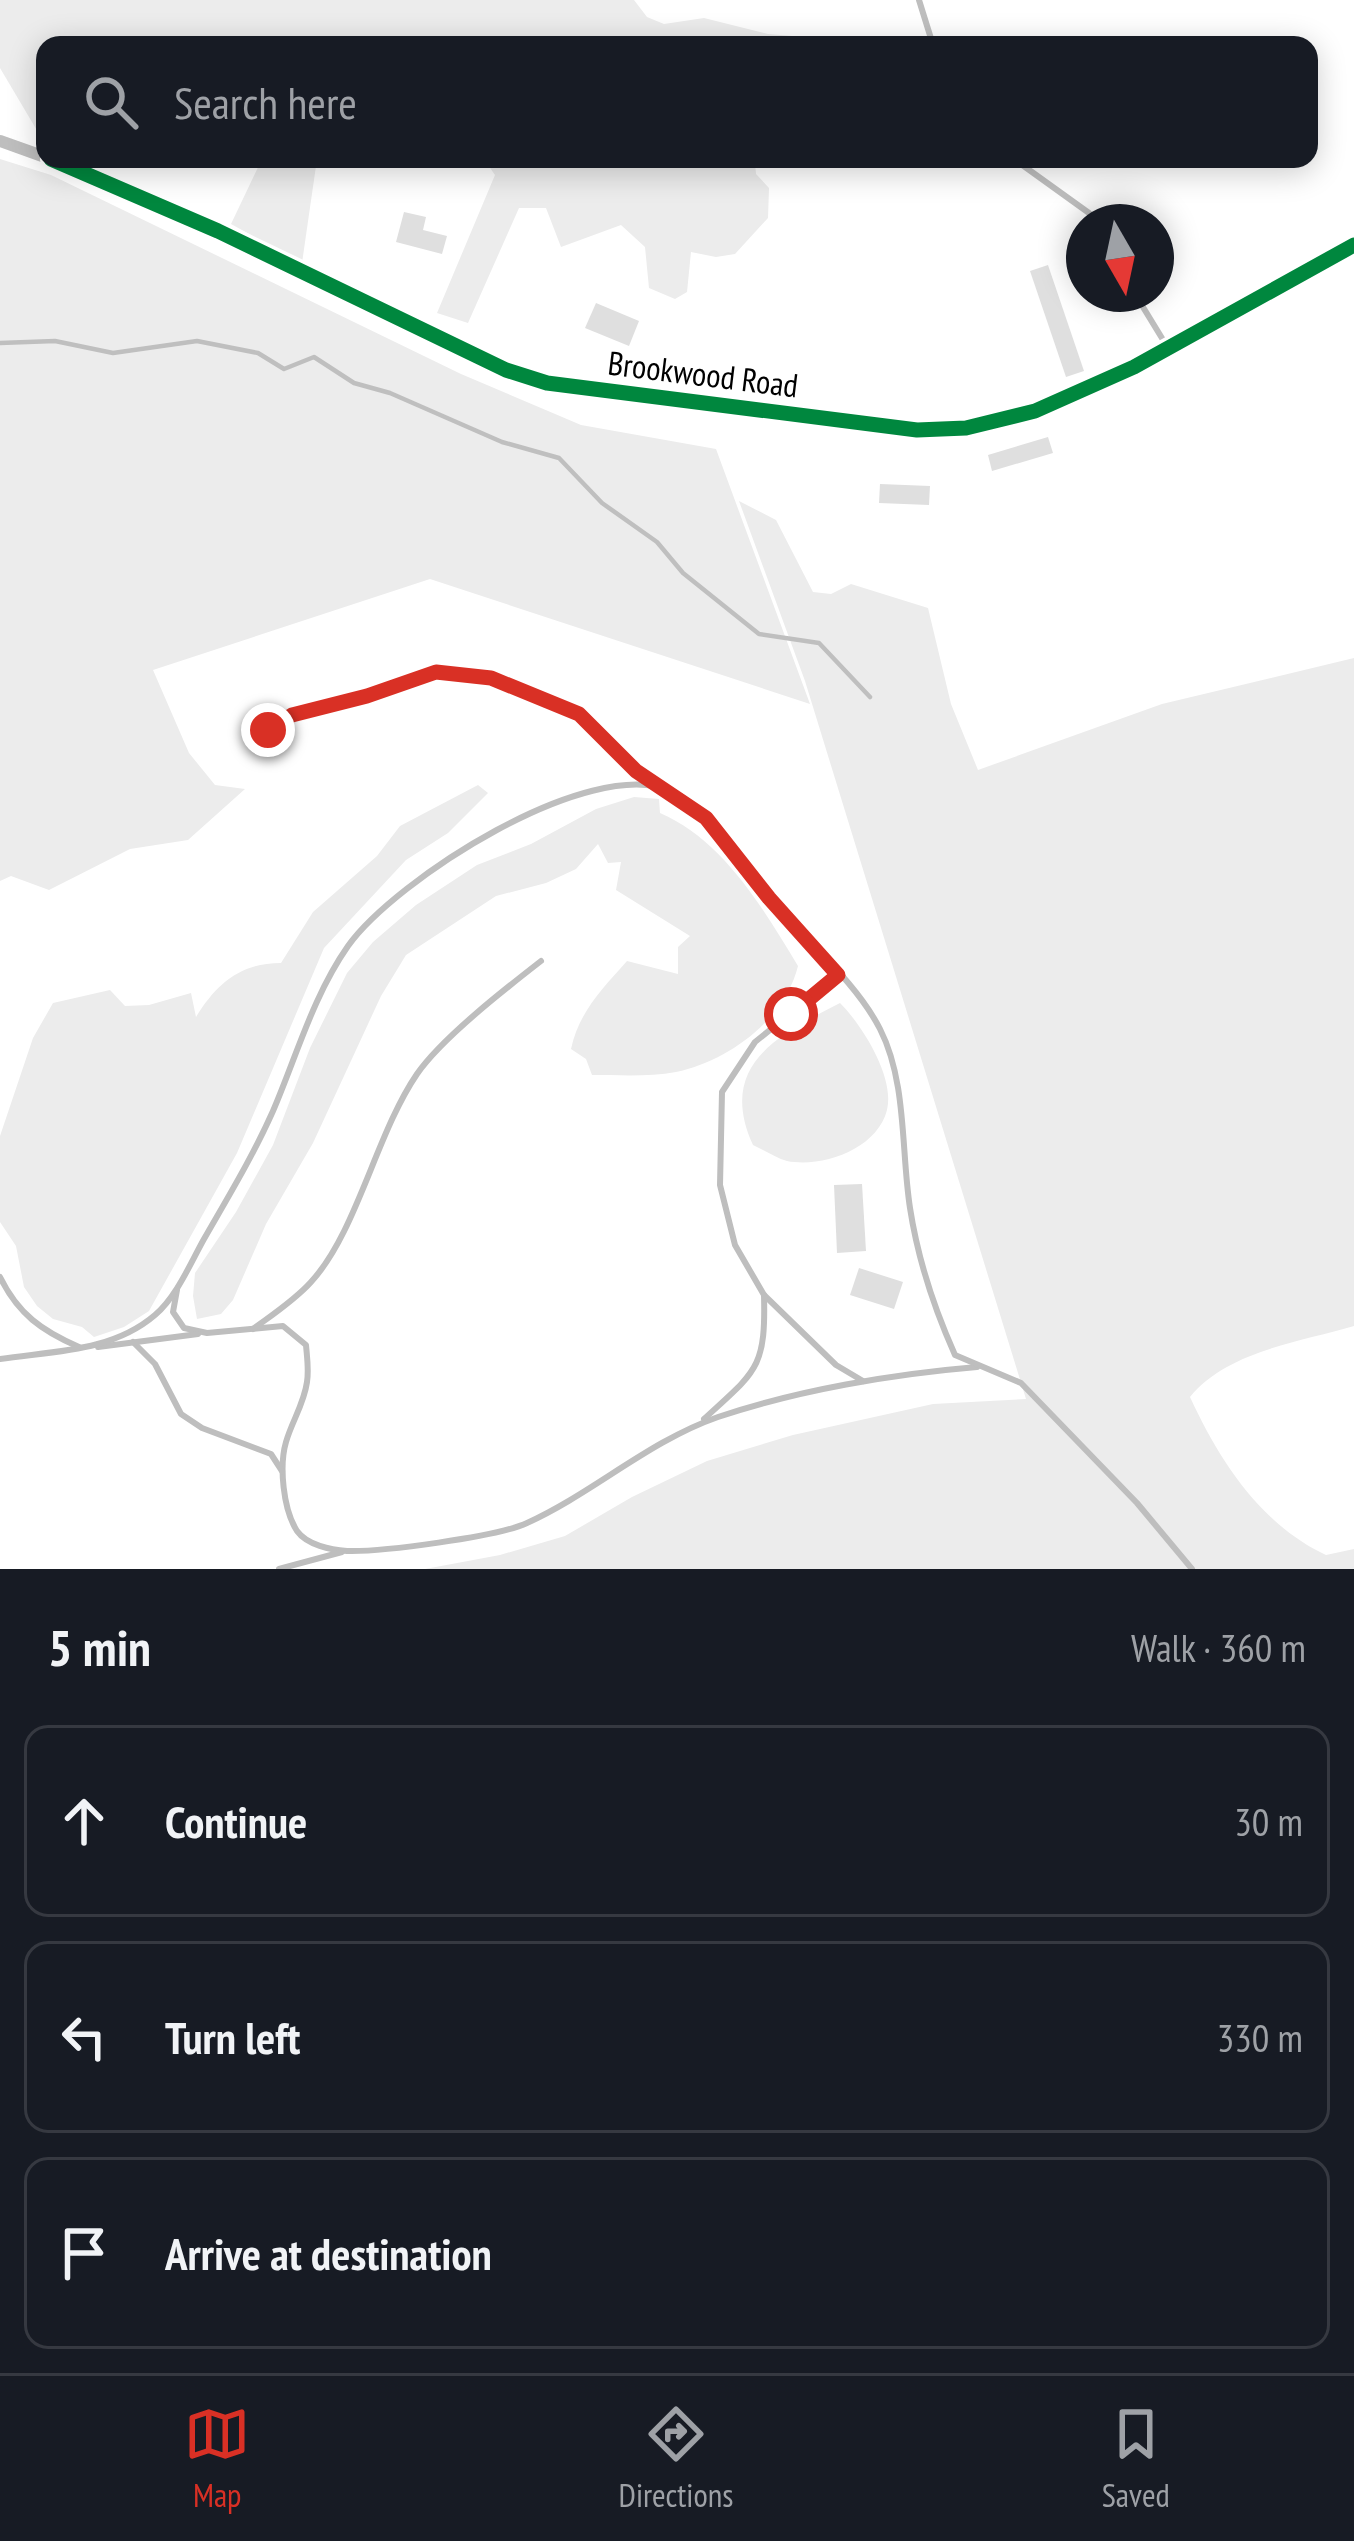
<!DOCTYPE html>
<meta charset="utf-8">
<style>
body{margin:0;font-family:"PT Sans Narrow",sans-serif;background:#20242c;color:#f1f3f6}
.compass{position:absolute;left:1066px;top:204px;width:108px;height:108px;border-radius:50%;background:#171b24;box-shadow:0 6px 30px #0003;rotate:171deg}
.stop{position:absolute;width:36px;height:36px;margin:-27px;border:9px solid #d93025;border-radius:50%;background:#fff}
.stop.end{background:#d93025;border-color:#fff;box-shadow:0 3px 12px #0008}
.list{margin:0;padding:0;list-style:none}
h2{display:flex;justify-content:space-between;align-items:center;height:156px;margin:0;padding:0 48px;font-size:51px}
h2 small{font-size:39px;font-weight:400;color:#9ea1a6}
.list li{display:grid;grid-template-columns:78px 1fr auto;gap:36px;align-items:center;box-sizing:border-box;height:192px;margin:0 24px 24px;padding:0 24px;border:3px solid #363941;border-radius:24px}
.list b{display:block;font-size:45px;white-space:nowrap}
.list em{font-size:39px;font-style:normal;color:#9ea1a6}
.icon{flex:none;width:66px;height:66px;fill:none;stroke:currentColor;stroke-width:2;stroke-linecap:round;stroke-linejoin:round}
.map{position:relative;flex:none;width:1354px;height:1569px;overflow:hidden}
.search{position:absolute;background:#171b24;box-shadow:0 6px 30px #0003;left:36px;right:36px;top:36px;height:132px;display:flex;align-items:center;gap:30px;box-sizing:border-box;padding:0 42px;border-radius:24px;color:#9ea1a6;font-size:45px}
.sheet{height:804px;background:#171b24}
nav{display:flex;justify-content:space-around;align-items:center;box-sizing:border-box;height:168px;border-top:3px solid #363941;background:#171b24;font-size:33px;color:#9ea1a6}
nav a{display:grid;justify-items:center;gap:6px}
nav .on{color:#d93025}
.map>svg:first-child{display:block}
</style>
<div class="map">
<svg width="1354" height="1569" viewBox="0 0 1354 1569">
<rect width="100%" height="100%" fill="#fff"/>
<g fill="#ececec">
<polygon points="0,0 634,0 647,17 664,24 704,18 768,34 805,37 825,45 45,45 45,144 0,68"/>
<polygon points="0,159 51,175 461,374 581,425 716,449 810,704 430,579 153,670 189,753 215,785 245,789 188,840 130,849 49,890 11,876 0,881"/>
<polygon points="262,159 317,159 302,263 231,224"/>
<polygon points="484,159 761,159 755,163 756,174 769,188 768,218 735,254 716,257 691,252 687,292 675,299 649,288 645,247 621,225 561,247 546,208 519,208 468,323 437,313 495,175"/>
<path d="M739,501L776,520L813,592L831,594L851,584L928,608L951,704L978,770L1162,704L1354,658V1326C1300,1342 1227,1351 1190,1397C1219,1460 1261,1525 1326,1555L1354,1549V1569H425L500,1555L565,1536L632,1497L707,1461L793,1435L933,1404L1026,1399L805,681Z"/>
<path d="M478,785L488,793L448,833L406,860L324,948L237,1153L149,1311L124,1327L94,1337L82,1327L53,1319L37,1306L24,1287L16,1246L0,1222V1136L33,1038L53,1003L110,990L125,1006L149,1005L191,993L196,1017C217,983 241,963 281,963L313,912L377,856L400,826Z"/>
<path d="M634,797L659,799L660,813C723,840 763,908 798,966C785,1019 729,1061 676,1072C650,1077 619,1075 592,1075L586,1059L571,1049C579,1012 602,989 627,961L678,974V947L690,936L616,890L621,862L608,863L598,844L576,869L546,883L496,896L406,955L381,996L313,1143L266,1224L233,1300L221,1314L197,1319L193,1296L195,1273L236,1212L273,1145L310,1048L347,973L373,942L416,905L477,865L531,844L596,809Z"/>
<path d="M840,1003C862,1025 895,1077 887,1110C877,1149 823,1168 787,1161C776,1158 764,1150 753,1145C717,1066 777,1035 840,1003Z"/>
</g>
<g fill="none" stroke-linecap="round" stroke-linejoin="round">
<polyline stroke="#bfbfbf" stroke-width="4.5" points="0,343 55,341 113,353 197,341 258,353 284,369 314,357 354,383 390,393 502,442 559,458 602,503 657,542 683,573 759,634 819,643 870,697"/>
</g>
<g fill="#dfdfdf">
<polygon points="404,212 426,217 423,230 447,236 442,254 396,242"/>
<polygon points="1048,265 1084,371 1066,377 1030,271"/>
<polygon points="596,303 639,321 629,346 585,328"/>
<polygon points="1048,437 1053,453 992,471 988,455"/>
<polygon points="880,484 930,486 929,505 879,503"/>
<polygon points="862,1184 866,1251 837,1253 834,1185"/>
<polygon points="859,1268 903,1282 894,1309 850,1295"/>
</g>
<g fill="none" stroke-linecap="round" stroke-linejoin="round">
<g stroke="#bebebe" stroke-width="6">
<polyline points="919,0 933,45"/>
<polyline points="1014,159 1089,213 1094,222"/>
<polyline points="1135,294 1168,348"/>
<polyline points="268,730 292,715 367,696 436,672 491,678 579,714 636,771 662,786"/>
<polyline points="838,975 755,1042 722,1092 720,1185 735,1245 764,1295 836,1365 863,1381"/>
<path d="M0,1277C18,1314 42,1331 79,1347"/>
<path d="M177,1290L173,1312L184,1328L207,1333L283,1326L306,1345C307,1357 309,1370 307,1382C304,1404 292,1421 286,1442C279,1466 283,1509 297,1531C307,1545 331,1550 347,1551C381,1552 497,1537 527,1523C593,1493 649,1441 718,1417C798,1390 893,1374 977,1367"/>
<path d="M253,1329C272,1315 295,1300 311,1282C357,1232 376,1134 417,1074C442,1038 505,989 541,961"/>
<polyline points="133,1342 155,1364 181,1414 202,1428 271,1454 282,1471"/>
<polyline points="98,1347 198,1334"/>
<path d="M0,1359C53,1351 112,1352 155,1315C177,1296 190,1264 204,1239C228,1197 253,1156 273,1111C297,1055 313,996 348,946C395,880 589,755 671,791C717,812 743,868 775,904C809,944 856,982 880,1029C907,1082 901,1151 910,1208C918,1260 934,1308 955,1355L1021,1383L1137,1503L1192,1569"/>
<path d="M704,1419C756,1371 766,1369 764,1295"/>
<polyline points="279,1569 342,1552"/>
</g>
<g stroke="#bebebe" stroke-width="12">
<polyline points="0,141 45,157"/>
<polyline points="51,159 218,231 506,370 547,383 917,430 966,428 1035,411 1134,367 1354,245"/>
</g>
<defs>
<polyline id="cycleway" points="51,159 218,231 506,370 547,383 917,430 966,428 1035,411 1134,367 1354,245"/>
</defs>
<use href="#cycleway" stroke="#fff" stroke-width="22"/>
<use href="#cycleway" stroke="#00873e" stroke-width="15"/>
</g>
<g fill="none" stroke-linecap="round" stroke-linejoin="round">
<polyline stroke="#d93025" stroke-width="15" points="268,730 292,715 367,696 436,672 491,678 579,714 636,771 706,818 769,898 838,975 791,1014"/>
</g>
<g text-anchor="middle" stroke-width="9" stroke-linejoin="round" paint-order="stroke">
<g font-size="33" fill="#000" stroke="#fff">
<text transform="translate(703 374) rotate(7)" y="12">Brookwood Road</text>
</g>
</g>
</svg>
<svg class="compass" viewBox="-18 -18 36 36"><path d="M0-13l5 13h-10z" fill="#e53935"/><path d="M0 13l5-13h-10z" fill="#9ea1a6"/></svg>
<div class="stop" style="left:791px;top:1014px"></div>
<div class="stop end" style="left:268px;top:730px"></div>
<div class="search"><svg class="icon" aria-label="search" viewBox="0 0 24 24"><circle cx="10" cy="10" r="6"/><path d="M15 15l6 6"/></svg>Search here</div>
</div>
<section class="sheet">
<h2>5 min<small>Walk · 360 m</small></h2>
<ul class="list">
<li><svg class="icon" aria-label="ahead" viewBox="0 0 24 24"><path d="M12 20V5M6 11l6-6 6 6"/></svg><div><b>Continue</b></div><em>30 m</em></li>
<li><svg class="icon" aria-label="left" viewBox="0 0 24 24"><path d="M17 20v-9H6M10 6l-5 5 5 5"/></svg><div><b>Turn left</b></div><em>330 m</em></li>
<li><svg class="icon" aria-label="arrive" viewBox="0 0 24 24"><path d="M6 21V4h12l-3 4 3 4H6"/></svg><div><b>Arrive at destination</b></div></li>
</ul>
</section>
<nav>
<a class="on"><svg class="icon" aria-label="map" viewBox="0 0 24 24"><path d="M3 6l6-2 6 2 6-2v14l-6 2-6-2-6 2zM9 4v14M15 6v14"/></svg>Map</a>
<a><svg class="icon" aria-label="directions" viewBox="0 0 24 24"><path d="M12 3l9 9-9 9-9-9zM9 14v-3h6M13 9l2 2-2 2"/></svg>Directions</a>
<a><svg class="icon" aria-label="saved" viewBox="0 0 24 24"><path d="M7 4h10v16l-5-4-5 4z"/></svg>Saved</a>
</nav>
